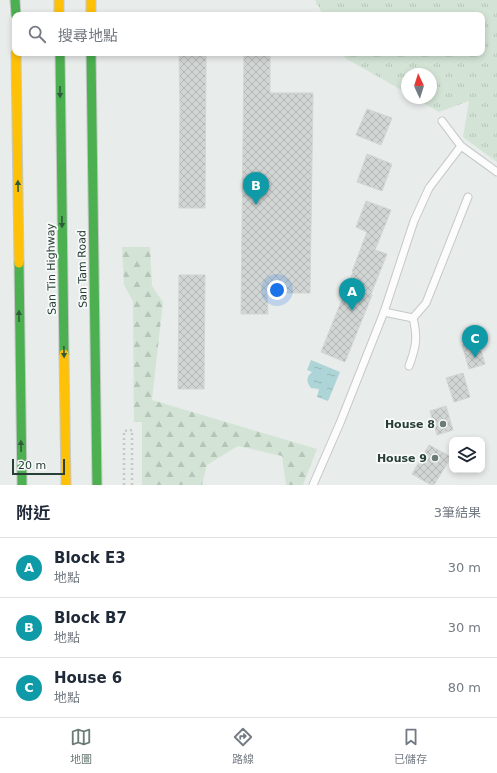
<!DOCTYPE html>
<html lang="zh-TW">
<meta charset="utf-8">
<style>
body{margin:0;font-family:"DejaVu Sans","Noto Sans TC",sans-serif;background:#f6f6f7;color:#1f2937}
.controls{position:absolute;right:12px;bottom:12px;display:grid;overflow:hidden;border-radius:8px;box-shadow:0 2px 6px #0003}
.controls button{width:36px;height:36px;display:grid;place-items:center;padding:0;border:0;border-bottom:1px solid #e0e1e3;background:#fff;color:#1f2937;font:20px sans-serif}
.compass{position:absolute;left:401px;top:68px;width:36px;height:36px;border-radius:50%;background:#fff;box-shadow:0 2px 6px #0003;rotate:356deg}
.scale{position:absolute;left:12px;bottom:10px;width:53px;box-sizing:border-box;padding-left:4px;border:2px solid #273f36;border-top:0;font-size:11px;line-height:14px;white-space:nowrap;color:#273f36;-webkit-text-stroke:3px #f7faf8;paint-order:stroke}
.you{position:absolute;left:277px;top:290px;width:14px;height:14px;margin:-10px;border:3px solid #fff;border-radius:50%;background:#1a73e8;box-shadow:0 0 0 6px #1a73e833}
.badge{display:grid;place-items:center;width:26px;height:26px;border-radius:50%;background:#6b7c75;color:#fff;font-size:13px;font-weight:700}
.pin{position:absolute;translate:-50% -33px;filter:drop-shadow(0 1px 2px #0008)}
.pin::after{content:'';position:absolute;top:21px;width:14px;height:12px;background:inherit;clip-path:polygon(0 0,100% 0,50% 100%)}
.list{margin:0;padding:0;list-style:none}
h2{display:flex;justify-content:space-between;align-items:center;height:52px;margin:0;padding:0 16px;font-size:17px}
h2 small{font-size:13px;font-weight:400;color:#747a83}
.list li{display:grid;grid-template-columns:26px 1fr auto;gap:12px;align-items:center;box-sizing:border-box;height:60px;padding:0 16px;border-top:1px solid #e0e1e3}
.list b{display:block;font-size:15px;white-space:nowrap}
.list p{margin:0;font-size:13px;white-space:nowrap;color:#747a83}
.list em{font-size:13px;font-style:normal;color:#747a83}
.icon{flex:none;width:22px;height:22px;fill:none;stroke:currentColor;stroke-width:2;stroke-linecap:round;stroke-linejoin:round}
.map{position:relative;flex:none;width:497px;height:485px;overflow:hidden}
.search{position:absolute;background:#fff;box-shadow:0 2px 6px #0003;left:12px;right:12px;top:12px;height:44px;display:flex;align-items:center;gap:10px;box-sizing:border-box;padding:0 14px;border-radius:8px;color:#747a83;font-size:15px}
.sheet{height:232px;background:#fff}
nav{display:flex;justify-content:space-around;align-items:center;box-sizing:border-box;height:56px;border-top:1px solid #e0e1e3;background:#fff;font-size:11px;color:#747a83}
nav a{display:grid;justify-items:center;gap:2px}
nav .on{color:#6b7c75}
.map>svg:first-child{display:block}
</style>
<div class="map">
<svg width="497" height="485" viewBox="0 0 497 485">
<defs>
<pattern id="grass-tufts" width="24" height="20" patternUnits="userSpaceOnUse"><rect width="24" height="20" fill="#d3e4d6"/><path d="M3 7l-1-3M5 7V3M7 7l1-3M15 17l-1-3M17 17v-4M19 17l1-3" fill="none" stroke="#b5c5b8"/></pattern>
<pattern id="forest-firs" width="22" height="20" patternUnits="userSpaceOnUse"><rect width="22" height="20" fill="#d3e4d6"/><path d="M5 1l3.5 6h-7zM16 11l3.5 6h-7z" fill="#b5c5b8"/></pattern>
<pattern id="water-ripples" width="26" height="14" patternUnits="userSpaceOnUse"><rect width="26" height="14" fill="#add4d6"/><path d="M2 4q2-2 4 0t4 0M15 11q2-2 4 0t4 0" fill="none" stroke="#95b7b8"/></pattern>
<pattern id="building-cross-hatch" width="8" height="8" patternUnits="userSpaceOnUse"><rect width="8" height="8" fill="#d1d5d3"/><path d="M0 0l8 8M0 8l8-8" fill="none" stroke="#b3b8b6"/></pattern>
</defs>
<rect width="100%" height="100%" fill="#e8ecea"/>
<polygon fill="url(#grass-tufts)" points="315,0 497,0 497,162 463,137 469,101 439,112 415,98 431,98 431,74 407,74 407,93 345,58 343,53 482,53 482,15 323,15"/>
<polygon fill="url(#forest-firs)" points="122,247 150,247 152,286 163,302 152,400 317,449 303,485 286,485 282,456 238,446 207,465 202,485 142,485 142,422 134,422 133,301 124,285"/>
<path fill="url(#water-ripples)" d="M311,360L340,372L328,401L317,397L319,389L311,388C306,382 306,377 312,372L307,370Z"/>
<g fill="url(#building-cross-hatch)" stroke="#d1d5d3">
<polygon points="244,53 270,53 270,93 313,93 310,293 267,293 268,314 241,314"/>
<polygon points="179,54 206,54 205,208 179,208 180,108"/>
<polygon points="367,109 392,118 381,145 356,135"/>
<polygon points="367,154 392,164 382,191 357,182"/>
<polygon points="366,201 391,210 375,250 387,254 371,294 372,295 345,362 321,352 353,272 352,272 367,232 356,227"/>
<polygon points="179,275 205,275 204,389 178,389"/>
<polygon points="478,340 485,364 469,369 462,345"/>
<polygon points="463,373 470,397 454,402 446,378"/>
<polygon points="446,406 453,430 437,435 430,411"/>
<polygon points="429,445 451,457 434,485 431,485 412,474"/>
</g>
<g fill="none" stroke-linecap="round" stroke-linejoin="round">
<defs>
<g id="lane">
<polyline points="442,121 461,146 497,172"/>
<polyline points="384,312 414,221 429,188 461,146"/>
<polyline points="413,318 426,303 468,197"/>
<path d="M313,485L340,423L384,312L413,318C418,338 416,347 409,366"/>
</g>
<g id="fast">
<polyline points="15,0 16,15"/>
<polyline points="60,53 64,354"/>
<polyline points="91,53 97,485"/>
<polyline points="19,263 22,485"/>
</g>
<g id="slow">
<polyline points="59,0 59,15"/>
<polyline points="91,0 91,15"/>
<polyline points="16,53 19,263"/>
<polyline points="64,354 66,485"/>
</g>
</defs>
<use href="#lane" stroke="#c5c9c7" stroke-width="9"/>
<use href="#fast" stroke="#c4cac7" stroke-width="11"/>
<use href="#slow" stroke="#c4cac7" stroke-width="11"/>
<polyline stroke="#c3cbc7" stroke-width="2.5" stroke-dasharray="2 3" stroke-linecap="butt" points="124,485 124,431 132,430 132,485"/>
<use href="#lane" stroke="#fcfcfc" stroke-width="7"/>
<use href="#fast" stroke="#4caf50" stroke-width="9"/>
<use href="#slow" stroke="#ffc107" stroke-width="9"/>
</g>
<defs><path id="oneway-solid" d="M-6-.8H1V-3.2L6.5 0L1 3.2V.8H-6Z"/></defs>
<g fill="#305b3c">
<use href="#oneway-solid" transform="translate(60 92) rotate(89)"/>
<use href="#oneway-solid" transform="translate(18 186) rotate(-91)"/>
<use href="#oneway-solid" transform="translate(62 222) rotate(89)"/>
<use href="#oneway-solid" transform="translate(19 316) rotate(-91)"/>
<use href="#oneway-solid" transform="translate(64 352) rotate(89)"/>
<use href="#oneway-solid" transform="translate(21 446) rotate(-91)"/>
</g>
<g fill="#6b7c75" stroke="#f7faf8" stroke-width="1.5">
<circle cx="443" cy="424" r="4"/>
<circle cx="435" cy="458" r="4"/>
</g>
<g text-anchor="middle" stroke-width="3.5" stroke-linejoin="round" paint-order="stroke">
<g font-size="11" fill="#273f36" stroke="#f7faf8">
<text transform="translate(51 269) rotate(-91)" y="4">San Tin Highway</text>
<text transform="translate(82 269) rotate(-91)" y="4">San Tam Road</text>
</g>
<g font-size="11" font-weight="bold" fill="#273f36" stroke="#f7faf8" text-anchor="end">
<text x="435" y="428">House 8</text>
<text x="427" y="462">House 9</text>
</g>
</g>
</svg>
<div class="controls">
<button><svg class="icon" aria-label="layers" viewBox="0 0 24 24"><path d="M12 4l9 5-9 5-9-5zM3 14l9 5 9-5"/></svg></button>
</div>
<svg class="compass" viewBox="-18 -18 36 36"><path d="M0-13l5 13h-10z" fill="#e53935"/><path d="M0 13l5-13h-10z" fill="#747a83"/></svg>
<div class="scale">20 m</div>
<div class="you"></div>
<div class="pin badge" style="left:352px;top:311px;background:#0f9aa8">A</div>
<div class="pin badge" style="left:256px;top:205px;background:#0f9aa8">B</div>
<div class="pin badge" style="left:475px;top:358px;background:#0f9aa8">C</div>
<div class="search"><svg class="icon" aria-label="search" viewBox="0 0 24 24"><circle cx="10" cy="10" r="6"/><path d="M15 15l6 6"/></svg>搜尋地點</div>
</div>
<section class="sheet">
<h2>附近<small>3筆結果</small></h2>
<ul class="list">
<li><span class="badge" style="background:#0f9aa8">A</span><div><b>Block E3</b><p>地點</p></div><em>30 m</em></li>
<li><span class="badge" style="background:#0f9aa8">B</span><div><b>Block B7</b><p>地點</p></div><em>30 m</em></li>
<li><span class="badge" style="background:#0f9aa8">C</span><div><b>House 6</b><p>地點</p></div><em>80 m</em></li>
</ul>
</section>
<nav>
<a class="on"><svg class="icon" aria-label="map" viewBox="0 0 24 24"><path d="M3 6l6-2 6 2 6-2v14l-6 2-6-2-6 2zM9 4v14M15 6v14"/></svg>地圖</a>
<a><svg class="icon" aria-label="directions" viewBox="0 0 24 24"><path d="M12 3l9 9-9 9-9-9zM9 14v-3h6M13 9l2 2-2 2"/></svg>路線</a>
<a><svg class="icon" aria-label="saved" viewBox="0 0 24 24"><path d="M7 4h10v16l-5-4-5 4z"/></svg>已儲存</a>
</nav>
